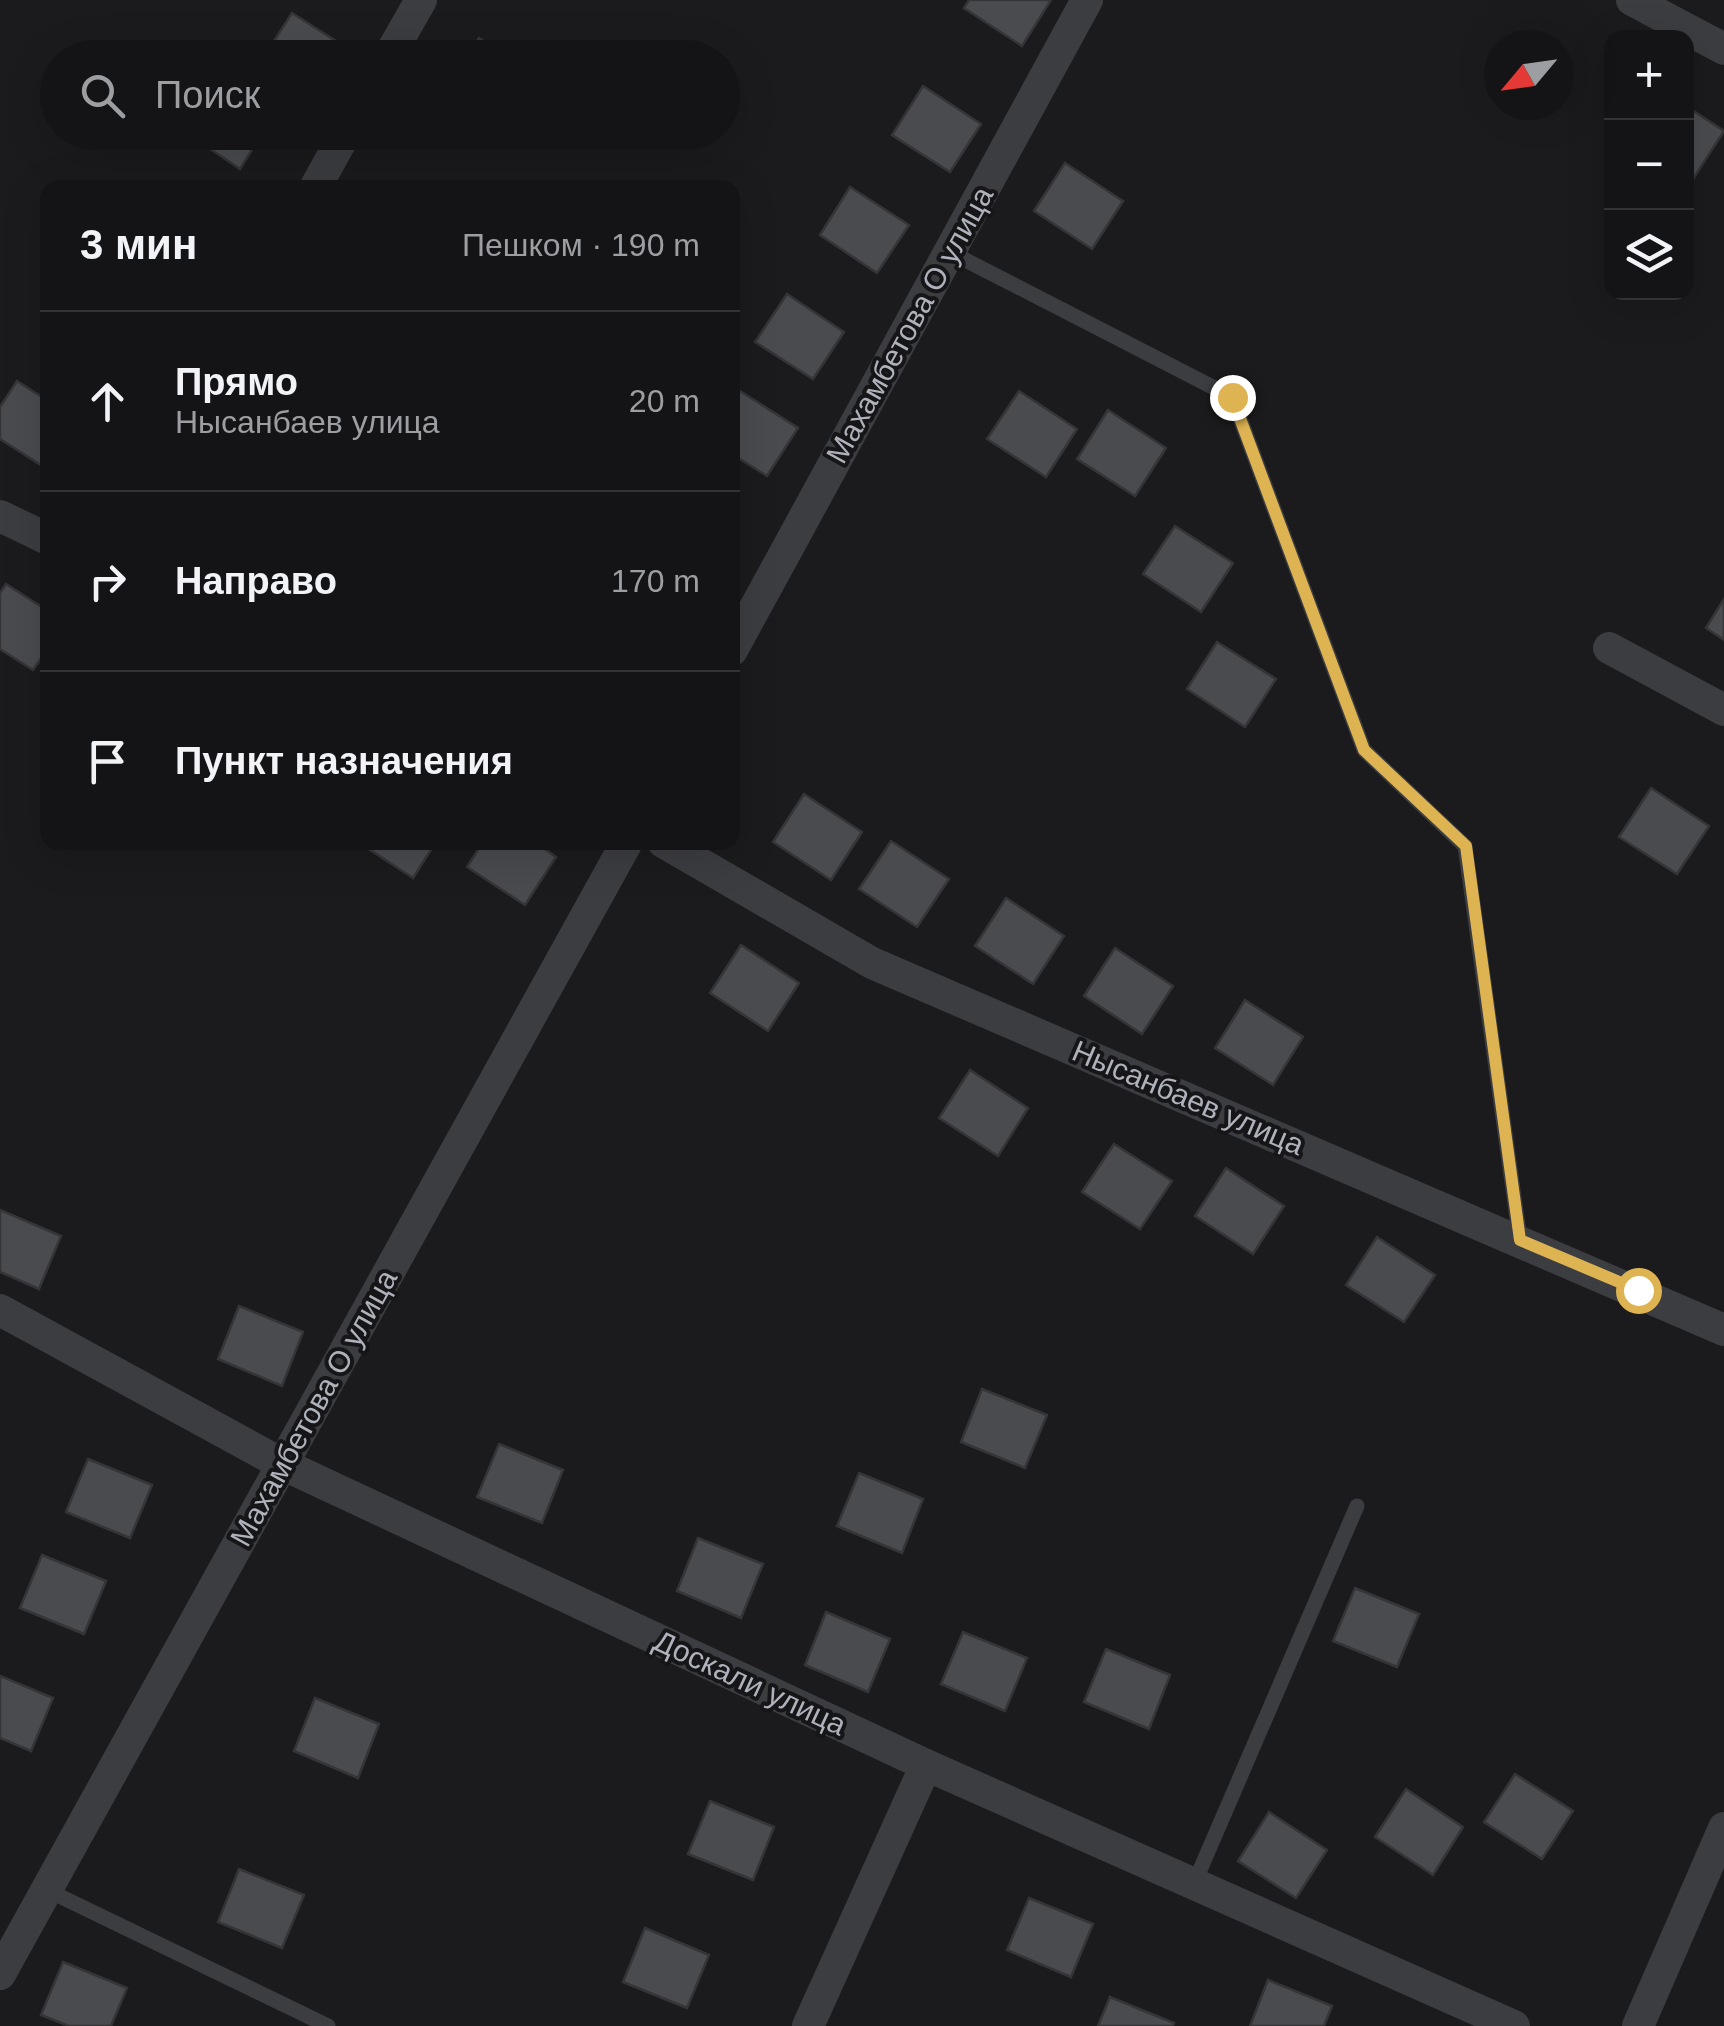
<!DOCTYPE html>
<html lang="ru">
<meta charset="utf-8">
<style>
body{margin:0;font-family:Helvetica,sans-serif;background:#212123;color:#f1f3f6}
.controls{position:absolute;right:30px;top:30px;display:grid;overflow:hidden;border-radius:20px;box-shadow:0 10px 40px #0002}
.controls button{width:90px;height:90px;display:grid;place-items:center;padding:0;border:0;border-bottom:2px solid #333335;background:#141416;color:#f1f3f6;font:50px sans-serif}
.compass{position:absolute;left:1484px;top:30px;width:90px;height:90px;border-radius:50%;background:#141416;box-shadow:0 10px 40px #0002;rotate:241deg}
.stop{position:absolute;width:30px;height:30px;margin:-22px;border:8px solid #deb352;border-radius:50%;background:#fff}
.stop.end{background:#deb352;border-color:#fff;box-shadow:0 2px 10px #0008}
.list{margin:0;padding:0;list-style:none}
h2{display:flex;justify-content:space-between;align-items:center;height:130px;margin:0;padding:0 40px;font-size:42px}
h2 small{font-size:32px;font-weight:400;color:#9d9ea1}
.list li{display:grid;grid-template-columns:65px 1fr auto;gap:30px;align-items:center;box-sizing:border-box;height:180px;padding:0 40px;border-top:2px solid #333335}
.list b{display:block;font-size:38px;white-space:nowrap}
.list p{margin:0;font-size:32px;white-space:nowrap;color:#9d9ea1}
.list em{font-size:32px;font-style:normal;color:#9d9ea1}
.icon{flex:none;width:55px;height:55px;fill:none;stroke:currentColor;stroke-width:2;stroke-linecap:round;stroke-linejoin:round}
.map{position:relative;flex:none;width:1724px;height:2026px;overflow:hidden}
.search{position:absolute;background:#141416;box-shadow:0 10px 40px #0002;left:40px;top:40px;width:700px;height:110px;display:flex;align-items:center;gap:25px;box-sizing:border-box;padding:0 35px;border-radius:55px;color:#9d9ea1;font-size:38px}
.panel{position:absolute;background:#141416;box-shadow:0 10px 40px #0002;left:40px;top:180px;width:700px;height:670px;border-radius:20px}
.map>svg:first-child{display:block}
</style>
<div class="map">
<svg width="1724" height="2026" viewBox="0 0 1724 2026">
<rect width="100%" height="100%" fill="#1b1b1d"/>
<g fill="#4a4b4f" stroke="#353538" stroke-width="2.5">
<polygon points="969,0 1051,0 1022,46 964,8"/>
<polygon points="292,13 350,50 345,58 263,58"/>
<polygon points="479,38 509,58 467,58"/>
<polygon points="923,86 981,124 950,172 892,135"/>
<polygon points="1686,106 1724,131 1693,179 1686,175"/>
<polygon points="185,132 263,132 240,169"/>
<polygon points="1065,163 1123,201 1092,249 1034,211"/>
<polygon points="850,187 909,225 877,273 820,235"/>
<polygon points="787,294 844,332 813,379 755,342"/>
<polygon points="17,381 48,401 44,467 0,439 0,407"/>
<polygon points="740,391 798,428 767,476 732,454 732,402"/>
<polygon points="1019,391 1077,429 1046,477 987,439"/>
<polygon points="1108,410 1166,448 1135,496 1077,459"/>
<polygon points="1175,526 1233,563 1201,612 1143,574"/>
<polygon points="6,584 48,611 48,648 33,670 0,649 0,593"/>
<polygon points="1724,599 1724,640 1706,628"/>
<polygon points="1217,642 1276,679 1245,727 1187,689"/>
<polygon points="1651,788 1709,826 1677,874 1619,837"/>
<polygon points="804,794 862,832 831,880 773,842"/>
<polygon points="891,841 949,879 917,927 859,889"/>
<polygon points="358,842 436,842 413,878"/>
<polygon points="483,842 535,842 556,857 525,905 467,867"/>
<polygon points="1006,898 1064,936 1033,984 975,946"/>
<polygon points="741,945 799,983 768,1031 710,993"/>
<polygon points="1115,948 1173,986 1142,1034 1084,996"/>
<polygon points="1245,1000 1303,1037 1273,1085 1215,1048"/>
<polygon points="970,1070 1028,1108 998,1156 939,1118"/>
<polygon points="1114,1144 1172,1181 1140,1229 1082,1192"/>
<polygon points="1226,1168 1284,1206 1253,1254 1195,1216"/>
<polygon points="0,1210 61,1236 39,1289 0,1272"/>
<polygon points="1377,1237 1435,1275 1404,1322 1346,1285"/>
<polygon points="239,1306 303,1332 282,1386 218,1359"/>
<polygon points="982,1389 1047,1415 1025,1468 961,1442"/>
<polygon points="499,1444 563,1470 542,1523 477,1497"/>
<polygon points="88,1459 152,1485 130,1538 66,1512"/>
<polygon points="859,1473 923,1499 902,1553 837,1526"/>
<polygon points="698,1538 763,1564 741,1618 677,1591"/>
<polygon points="42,1555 106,1581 84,1634 20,1608"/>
<polygon points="1355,1588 1419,1614 1397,1667 1333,1641"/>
<polygon points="826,1612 890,1639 868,1692 805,1665"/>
<polygon points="963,1632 1027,1658 1005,1711 941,1684"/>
<polygon points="1106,1649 1170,1675 1149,1729 1084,1702"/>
<polygon points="0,1676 53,1698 31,1751 0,1738"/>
<polygon points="315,1698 379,1724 358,1778 294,1751"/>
<polygon points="1515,1774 1573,1811 1542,1859 1484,1822"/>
<polygon points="1406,1789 1463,1827 1433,1875 1375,1837"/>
<polygon points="710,1801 774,1827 753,1880 688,1854"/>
<polygon points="1269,1812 1327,1850 1296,1898 1238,1861"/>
<polygon points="239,1869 304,1895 282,1948 218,1922"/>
<polygon points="1029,1898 1093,1924 1071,1977 1007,1950"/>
<polygon points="645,1928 709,1955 687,2008 623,1982"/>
<polygon points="63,1962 127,1988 111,2026 69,2026 41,2015"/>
<polygon points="1268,1980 1332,2006 1324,2026 1250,2026"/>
<polygon points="1110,1997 1174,2023 1173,2026 1098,2026"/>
</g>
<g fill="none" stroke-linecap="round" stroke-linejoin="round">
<g stroke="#3c3d41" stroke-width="15">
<polyline points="950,252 1232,397 1364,750 1465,846 1520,1240"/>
<polyline points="1194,1884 1357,1506"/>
<polyline points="47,1890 328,2026"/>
</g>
<g stroke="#3c3d41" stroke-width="32">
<polyline points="1632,0 1724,49"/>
<polyline points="388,58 421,0"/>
<polyline points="315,188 346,132"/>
<polyline points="0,516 48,539"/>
<polyline points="1609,648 1724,710"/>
<polyline points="732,650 1087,0"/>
<polyline points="663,842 872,963 1724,1330"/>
<polyline points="0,1310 282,1464 926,1765 1514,2026"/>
<polyline points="0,1974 627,842"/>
<polyline points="808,2026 926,1765"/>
<polyline points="1638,2026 1724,1828"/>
</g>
</g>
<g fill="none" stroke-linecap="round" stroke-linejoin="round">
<polyline stroke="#deb352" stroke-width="12" points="1232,397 1364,750 1466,846 1520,1240 1638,1290"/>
</g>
<g text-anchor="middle" stroke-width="8" stroke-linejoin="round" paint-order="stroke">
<g font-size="30" fill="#afb2bb" stroke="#161618">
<text transform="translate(910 325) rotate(-61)" y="10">Махамбетова О улица</text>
<text transform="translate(1188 1098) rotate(23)" y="10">Нысанбаев улица</text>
<text transform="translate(314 1408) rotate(-61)" y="10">Махамбетова О улица</text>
<text transform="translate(750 1683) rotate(25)" y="10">Доскали улица</text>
</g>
</g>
</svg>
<div class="controls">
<button>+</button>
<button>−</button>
<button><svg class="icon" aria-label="layers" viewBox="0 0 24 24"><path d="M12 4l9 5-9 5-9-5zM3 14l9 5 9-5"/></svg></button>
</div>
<svg class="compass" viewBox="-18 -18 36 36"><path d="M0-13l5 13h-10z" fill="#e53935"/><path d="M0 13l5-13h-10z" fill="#9d9ea1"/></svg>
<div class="stop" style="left:1638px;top:1290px"></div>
<div class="stop end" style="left:1232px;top:397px"></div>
<div class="search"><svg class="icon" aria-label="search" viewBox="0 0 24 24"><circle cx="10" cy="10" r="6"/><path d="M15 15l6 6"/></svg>Поиск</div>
<section class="panel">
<h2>3 мин<small>Пешком · 190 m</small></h2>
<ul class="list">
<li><svg class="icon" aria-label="ahead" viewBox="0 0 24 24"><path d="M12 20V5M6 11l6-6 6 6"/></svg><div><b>Прямо</b><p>Нысанбаев улица</p></div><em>20 m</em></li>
<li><svg class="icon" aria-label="right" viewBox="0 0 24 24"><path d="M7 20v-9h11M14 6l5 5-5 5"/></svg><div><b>Направо</b></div><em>170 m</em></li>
<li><svg class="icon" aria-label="arrive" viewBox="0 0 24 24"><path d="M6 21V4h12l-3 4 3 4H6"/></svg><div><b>Пункт назначения</b></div></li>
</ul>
</section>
</div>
